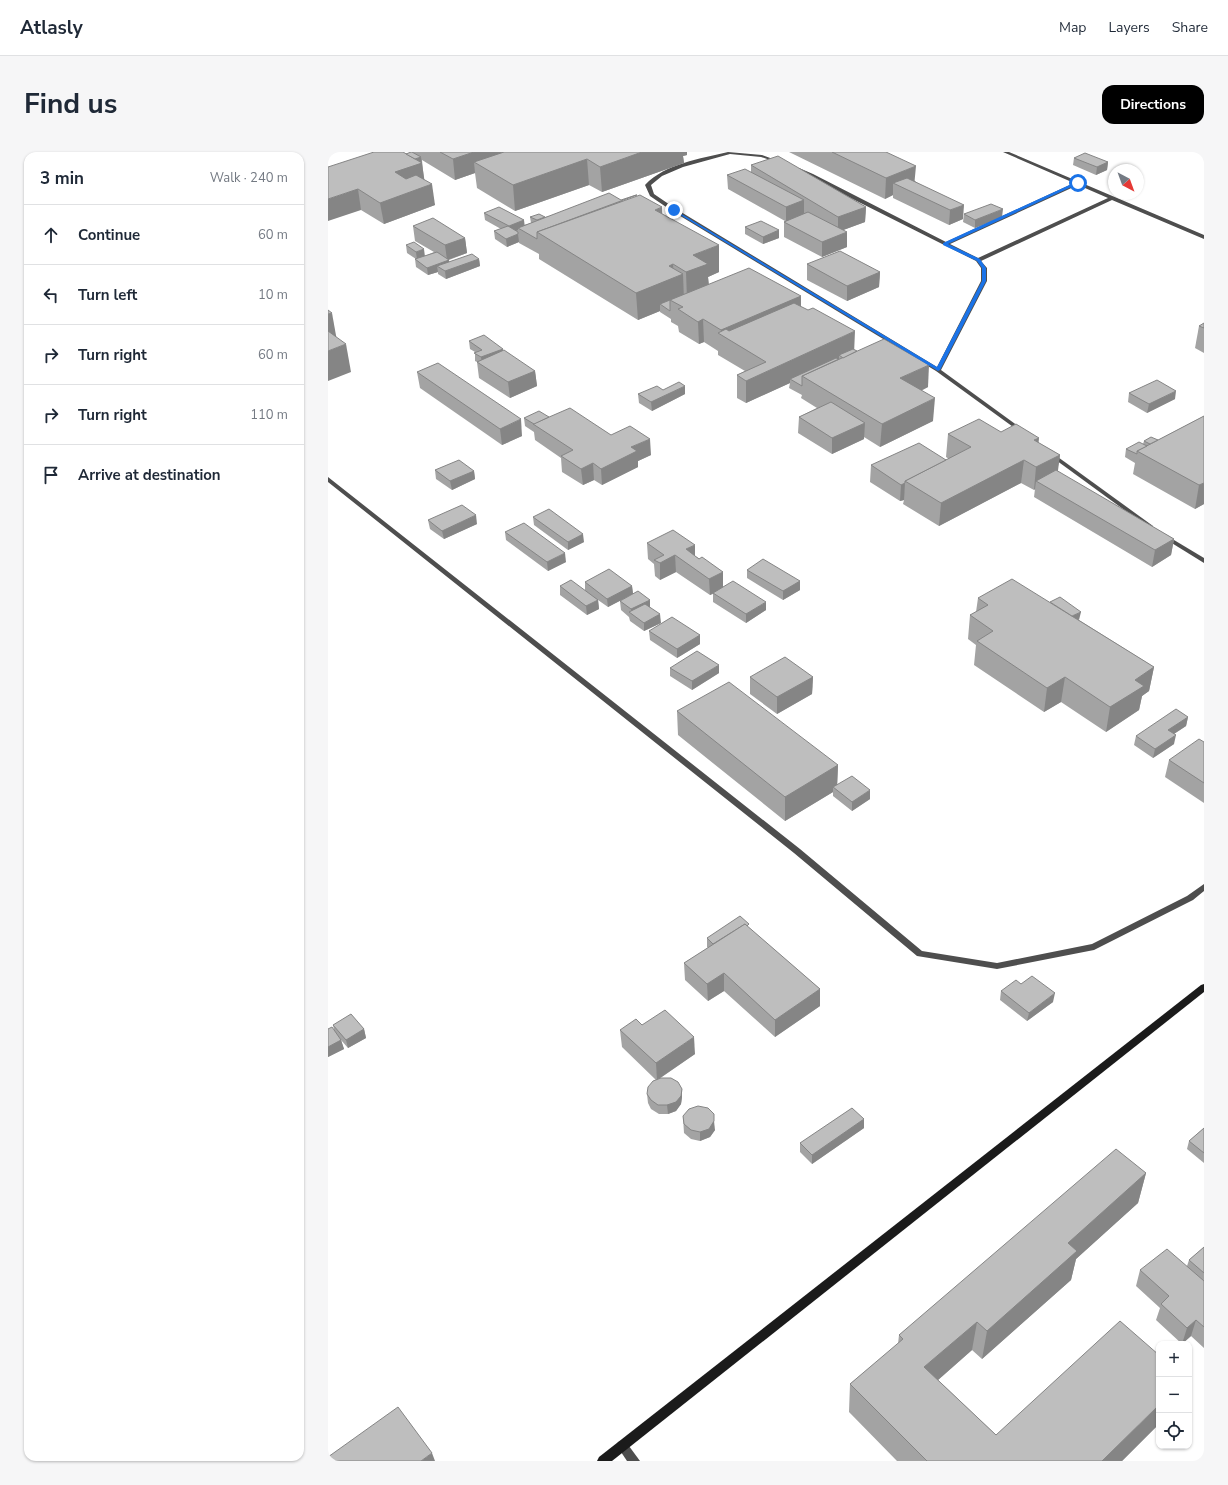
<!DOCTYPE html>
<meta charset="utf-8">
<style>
body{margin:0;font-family:"Nunito Sans",sans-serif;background:#f6f6f7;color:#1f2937}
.controls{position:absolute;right:12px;bottom:12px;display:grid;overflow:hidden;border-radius:8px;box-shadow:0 1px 3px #0004}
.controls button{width:36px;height:36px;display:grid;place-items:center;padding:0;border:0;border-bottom:1px solid #e0e1e3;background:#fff;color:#1f2937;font:20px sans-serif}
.compass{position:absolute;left:780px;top:12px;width:36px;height:36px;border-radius:50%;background:#fff;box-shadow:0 1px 3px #0004;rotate:139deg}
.stop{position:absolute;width:12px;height:12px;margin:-9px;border:3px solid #1a73e8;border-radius:50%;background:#fff}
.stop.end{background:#1a73e8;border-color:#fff;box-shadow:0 1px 4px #0008}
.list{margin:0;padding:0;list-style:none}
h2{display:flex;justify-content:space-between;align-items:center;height:52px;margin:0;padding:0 16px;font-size:17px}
h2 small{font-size:13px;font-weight:400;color:#747a83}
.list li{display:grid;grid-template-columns:26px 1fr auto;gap:12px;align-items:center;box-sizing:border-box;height:60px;padding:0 16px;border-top:1px solid #e0e1e3}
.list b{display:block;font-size:15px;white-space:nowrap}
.list em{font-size:13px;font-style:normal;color:#747a83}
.icon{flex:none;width:22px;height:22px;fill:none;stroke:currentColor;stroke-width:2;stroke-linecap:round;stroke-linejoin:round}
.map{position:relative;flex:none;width:876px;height:1309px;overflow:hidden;border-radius:12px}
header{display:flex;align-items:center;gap:24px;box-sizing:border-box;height:56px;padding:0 20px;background:#fff;border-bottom:1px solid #e0e1e3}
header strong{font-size:19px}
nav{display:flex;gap:22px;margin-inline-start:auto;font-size:14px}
.intro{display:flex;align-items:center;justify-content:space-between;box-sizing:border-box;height:96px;padding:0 24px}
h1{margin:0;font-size:28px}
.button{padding:10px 18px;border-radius:12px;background:#000;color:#fff;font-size:14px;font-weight:700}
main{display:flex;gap:24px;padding:0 24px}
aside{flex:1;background:#fff;border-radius:12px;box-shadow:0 1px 3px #0004}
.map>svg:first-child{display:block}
</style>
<header>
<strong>Atlasly</strong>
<nav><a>Map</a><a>Layers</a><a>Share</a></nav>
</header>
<div class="intro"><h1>Find us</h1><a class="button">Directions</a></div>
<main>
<aside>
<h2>3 min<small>Walk · 240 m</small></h2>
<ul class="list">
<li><svg class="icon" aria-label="ahead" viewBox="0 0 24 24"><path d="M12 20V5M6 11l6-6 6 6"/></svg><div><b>Continue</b></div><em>60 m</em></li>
<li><svg class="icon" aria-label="left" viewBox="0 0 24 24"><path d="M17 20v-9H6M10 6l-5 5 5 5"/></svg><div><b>Turn left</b></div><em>10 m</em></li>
<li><svg class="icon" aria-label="right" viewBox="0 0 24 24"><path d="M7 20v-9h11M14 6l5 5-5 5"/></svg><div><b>Turn right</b></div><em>60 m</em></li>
<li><svg class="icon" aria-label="right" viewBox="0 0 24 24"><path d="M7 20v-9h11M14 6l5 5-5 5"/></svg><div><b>Turn right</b></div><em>110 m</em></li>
<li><svg class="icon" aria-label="arrive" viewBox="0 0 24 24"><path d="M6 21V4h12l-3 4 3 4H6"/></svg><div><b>Arrive at destination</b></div></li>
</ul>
</aside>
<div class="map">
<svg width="876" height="1309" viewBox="0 0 876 1309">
<rect width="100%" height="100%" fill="#fff"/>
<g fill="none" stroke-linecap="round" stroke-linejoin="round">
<g fill="#4e4e4e" fill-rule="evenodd">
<path d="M400,0L434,3L453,10L451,11L433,5L402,2L355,15L334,24L323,33L326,42L348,57L609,215L653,129V116L648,109L467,18V16H471L485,22L618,90L746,31L675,0H681L876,83V87L784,48L653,109L659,116V129L613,218L697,279V281L695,282L608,219L344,59L322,44L317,33C338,11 372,7 400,0ZM750,33L780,46L650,106L622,92Z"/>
<polygon points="723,300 825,374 825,376 821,376 721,303 720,302"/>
<polygon points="836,382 876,406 876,411 834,385 834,383"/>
</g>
<g fill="#4e4e4e" fill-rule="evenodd">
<polygon points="0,325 472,697 594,799 669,811 764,792 859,744 876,732 876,739 865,748 766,798 669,817 589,804 466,701 0,330"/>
<polygon points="294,1289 298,1290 312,1309 299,1309 289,1294 290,1290"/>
</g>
<polygon fill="#1b1b1b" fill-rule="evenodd" points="876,832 876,840 284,1309 269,1309 271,1305 873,833"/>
</g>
<g fill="#a3a3a3">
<polygon points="83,0 359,0 359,3 355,4 356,11 274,40 261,33 187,59 149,36 147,21 127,28 94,8 96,28 107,53 56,72 33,58 0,15 78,2"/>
<polygon points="461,0 558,0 587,29 635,67 621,73 565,46 565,43 557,47"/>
<polygon points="746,6 780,10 779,18 768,23 745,13"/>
<polygon points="423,13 538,55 537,70 515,78 519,95 494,105 456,85 456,70 457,69 400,37 399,23 423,20"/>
<polygon points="293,48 334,62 391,120 380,125 381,132 473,144 473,155 526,198 600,235 593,239 605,269 552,295 536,285 536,287 504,302 470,281 471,265 489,256 473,246 474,243 461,236 462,231 418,251 409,246 409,223 417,219 390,203 390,199 376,190 371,192 351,180 350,174 343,170 343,167 332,160 332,159 310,168 211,107 211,102 191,91 191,90 179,95 167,87 166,79 173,77 157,68 156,61 196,68 196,73 203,71 202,65 217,65"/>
<polygon points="636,62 674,65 647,76 635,70"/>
<polygon points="85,74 137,86 139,101 121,108 121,110 151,107 152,114 118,127 110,122 110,120 100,123 88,115 87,107 88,107 79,101 78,93 97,104 106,100 87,89"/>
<polygon points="417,75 451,78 451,86 435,92 417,82"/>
<polygon points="479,112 552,120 551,135 519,149 479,128"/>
<polygon points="876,171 876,201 867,196 871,174"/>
<polygon points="141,189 175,199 207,219 209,234 182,246 151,226 149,210 147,209 147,200 142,197"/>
<polygon points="89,220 194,284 174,293 92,236"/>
<polygon points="335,238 357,242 324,259 311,251 310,242"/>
<polygon points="801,241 847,247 819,261 800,250"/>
<polygon points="876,264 876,352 867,357 805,322 807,311 797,305 798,297 815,292 816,289 830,288"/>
<polygon points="221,265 283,283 323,303 310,309 310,315 274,333 266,328 255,333 234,320 233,306 207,288 206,280 197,274 196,266"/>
<polygon points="673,280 711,291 732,303 729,320 846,387 843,403 824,415 706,345 707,337 706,338 693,331 611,374 575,352 576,348 572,349 542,330 543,313 618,308 621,307 618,305 620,282"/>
<polygon points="107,318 146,319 147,327 124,338 108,327"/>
<polygon points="205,365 256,390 240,398 206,373"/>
<polygon points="100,368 149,372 116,387 102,377"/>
<polygon points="177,380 238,410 220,419 178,388"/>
<polygon points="319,391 367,404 395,420 395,435 438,458 418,471 385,450 385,442 382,443 348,420 332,428 327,424 326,412 320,407"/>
<polygon points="419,418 472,429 472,438 455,448 419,426"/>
<polygon points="257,430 304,434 305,442 280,455 270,448 271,457 259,463 232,443 232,434 257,438"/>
<polygon points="650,446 751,468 826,515 821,539 814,544 811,558 778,580 733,550 716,560 646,513 648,493 640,487 642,463 648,460"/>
<polygon points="322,448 322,455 333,471 316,479 302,469 301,465 293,458 292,449"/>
<polygon points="321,479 372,483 372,492 349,506 322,488"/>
<polygon points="342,516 391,521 364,538 342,524"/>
<polygon points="422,525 485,525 484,542 449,562 422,542"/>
<polygon points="349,559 510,613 509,633 542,647 524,659 505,644 505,640 457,669 350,583"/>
<polygon points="860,565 858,574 846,582 846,592 825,606 806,593 808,584"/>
<polygon points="876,590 876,651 837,625 841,608"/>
<polygon points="421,776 492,837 492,854 447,885 396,839 380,849 357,828 356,811 380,796 379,795 379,786"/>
<polygon points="673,839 725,850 699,869 672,848"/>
<polygon points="5,873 36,877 38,886 20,896 13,888 16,897 0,905 0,877 6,878"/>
<polygon points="314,873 367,902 331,927 354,937 354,945 353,952 348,959 340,962 331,962 323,957 320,951 319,942 328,928 294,895 292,878"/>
<polygon points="355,964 387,978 382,985 372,989 363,987 356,981"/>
<polygon points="536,967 536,976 484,1012 472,1000 472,991"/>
<polygon points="876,976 876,1011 859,997 861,989"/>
<polygon points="818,1021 810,1051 748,1107 743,1128 654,1207 644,1198 610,1228 668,1283 831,1272 794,1309 569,1309 521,1260 522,1232 570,1192 571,1183"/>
<polygon points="876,1095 876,1196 863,1184 854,1192 828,1168 832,1156 808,1134 812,1118 859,1114 861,1108"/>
</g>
<g fill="#858585">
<polygon points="146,0 204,0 146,10 147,21 127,28 125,7"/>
<polygon points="314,0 359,0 359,3 355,4 356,11 274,40 272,15"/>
<polygon points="93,5 97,32 70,41 67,20 81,10"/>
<polygon points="259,7 261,33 187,59 185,33"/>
<polygon points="780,10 779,18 768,23 769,15"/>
<polygon points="588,14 586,35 565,31 565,43 557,47 558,26"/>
<polygon points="104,32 107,53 56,72 52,51"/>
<polygon points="30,37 33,58 0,69 0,47"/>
<polygon points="476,48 476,63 458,70 458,55"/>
<polygon points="636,53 635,67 621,73 622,58"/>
<polygon points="334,55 335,82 327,58"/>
<polygon points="538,55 537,70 510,80 510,65"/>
<polygon points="675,57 674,65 647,76 647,68"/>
<polygon points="196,68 197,76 190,76 190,78 182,82 181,74"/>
<polygon points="451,78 451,86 435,92 435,85"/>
<polygon points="519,80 519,95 494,105 494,90"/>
<polygon points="190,82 191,90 179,95 178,87"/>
<polygon points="137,86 139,101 119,108 117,93"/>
<polygon points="391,93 391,120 380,125 381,139 359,147 358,120 365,103"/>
<polygon points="96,97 97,105 89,108 88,100"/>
<polygon points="151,107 152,114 118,127 117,119"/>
<polygon points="121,108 122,116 109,114 110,120 100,123 99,116"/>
<polygon points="345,112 346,126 355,122 356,149 342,148 332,152 332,159 310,168 308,141 341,114"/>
<polygon points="552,120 551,135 519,149 519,134"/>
<polygon points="473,144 473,166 393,183 393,178"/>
<polygon points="4,161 9,189 0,192 0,162"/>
<polygon points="375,167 376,190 371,192 370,170"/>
<polygon points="527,179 526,202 511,203 511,209 474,224 462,227 462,231 418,251 418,229"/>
<polygon points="18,192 23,220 0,229 0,199"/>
<polygon points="175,197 176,205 154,213 153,205"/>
<polygon points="601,213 600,235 571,249 572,226"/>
<polygon points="207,219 209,234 182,246 180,230"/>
<polygon points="357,234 357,242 324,259 323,250"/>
<polygon points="848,239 847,247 819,261 821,252"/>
<polygon points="607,246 605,269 552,295 554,272"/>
<polygon points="193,267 194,284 174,293 172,277"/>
<polygon points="537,271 536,287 504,302 504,286"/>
<polygon points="711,286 709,309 706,288"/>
<polygon points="322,287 323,303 310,309 310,315 274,333 273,317 303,295"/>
<polygon points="732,303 729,326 708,329 707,337 706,338 708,315"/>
<polygon points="696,308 693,331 611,374 613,351"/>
<polygon points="265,311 266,328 255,333 253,317"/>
<polygon points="146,319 147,327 124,338 122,329"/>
<polygon points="577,331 576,348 572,349 573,333"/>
<polygon points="876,331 876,352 867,357 871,333"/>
<polygon points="148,363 149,372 116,387 114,379"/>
<polygon points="255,382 256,390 240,398 240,390"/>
<polygon points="846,387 843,403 824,415 827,398"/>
<polygon points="367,393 367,409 358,397"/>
<polygon points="237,401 238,410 220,419 219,410"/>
<polygon points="347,403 348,420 332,428 332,411"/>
<polygon points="395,420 395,436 382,443 381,427"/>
<polygon points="472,429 472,438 455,448 455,439"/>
<polygon points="304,434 305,442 280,455 279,447"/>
<polygon points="270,448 271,457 259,463 258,454"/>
<polygon points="322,448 322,456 303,462 303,457"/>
<polygon points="438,450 438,458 418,471 418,462"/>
<polygon points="753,460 751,468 742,465"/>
<polygon points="332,462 333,471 316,479 316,471"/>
<polygon points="372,483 372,492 349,506 349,497"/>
<polygon points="391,513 391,521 364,538 364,529"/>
<polygon points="826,515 821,539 814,544 811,558 778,580 782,555 807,528"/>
<polygon points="485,525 484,542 449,562 449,545"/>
<polygon points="737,525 733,550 716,560 719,536"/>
<polygon points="860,565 858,574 838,587 840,578"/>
<polygon points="848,583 846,592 825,606 827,597"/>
<polygon points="510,613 509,638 505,635 505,640 457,669 457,645"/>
<polygon points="542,638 542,647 524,659 524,650"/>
<polygon points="396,821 396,839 380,849 379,832"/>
<polygon points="492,837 492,854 447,885 447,868"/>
<polygon points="727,841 725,850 699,869 701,861"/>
<polygon points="36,877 38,886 20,896 18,888"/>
<polygon points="366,885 367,902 329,928 328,911"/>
<polygon points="13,888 16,897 0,905 0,895"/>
<polygon points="354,937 354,945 353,952 348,959 340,962 339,953"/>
<polygon points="536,967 536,976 484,1012 484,1003"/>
<polygon points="386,969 387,978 382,985 372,989 372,980"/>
<polygon points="818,1021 810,1051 748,1107 743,1128 654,1207 659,1179 740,1091"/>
<polygon points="868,1168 863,1184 854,1192 859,1176"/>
<polygon points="649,1170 644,1198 593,1243 596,1215"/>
<polygon points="831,1253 831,1272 794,1309 774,1309"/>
<polygon points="104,1301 107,1309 93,1309"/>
</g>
<g fill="#bebebe" stroke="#858585">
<polygon points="46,0 75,0 94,11 67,20 78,27 88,23 104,32 52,51 30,37 0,47 0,15"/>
<polygon points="83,0 84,0 93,5 87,7 78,2"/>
<polygon points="112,0 146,0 125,7"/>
<polygon points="176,0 314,0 272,15 259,7 185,33 146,10"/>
<polygon points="504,0 558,0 588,14 558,26"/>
<polygon points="757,1 780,10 769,15 746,6"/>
<polygon points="450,4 538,55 510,65 423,13"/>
<polygon points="417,17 476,48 458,55 399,23"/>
<polygon points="579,26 636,53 622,58 565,31"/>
<polygon points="281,41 293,48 308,43 309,43 209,80 209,87 190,76"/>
<polygon points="312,43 334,55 327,58 391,93 365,103 380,112 358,120 345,112 341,114 355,122 308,141 209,80"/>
<polygon points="663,52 675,57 647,68 636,62"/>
<polygon points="171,55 196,68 181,74 156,61"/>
<polygon points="480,60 519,80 494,90 456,70"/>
<polygon points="211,62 217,65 209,68 202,65"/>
<polygon points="105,66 137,86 117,93 85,74"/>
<polygon points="433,69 451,78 435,85 417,75"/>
<polygon points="180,74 190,80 190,82 178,87 166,79"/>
<polygon points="86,90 96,97 88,100 78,93"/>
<polygon points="512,99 552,120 519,134 479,112"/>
<polygon points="109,100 121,108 99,116 87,107"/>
<polygon points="144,102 151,107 117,119 109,114"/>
<polygon points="421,116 473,144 393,178 375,167 370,170 350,157 355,155 342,148"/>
<polygon points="342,148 342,159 332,152"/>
<polygon points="466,151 480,158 485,156 527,179 418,229 409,223 438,210 390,181 398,177 401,179"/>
<polygon points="0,158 4,161 0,162"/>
<polygon points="876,171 876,176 871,174"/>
<polygon points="0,179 18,192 0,199"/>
<polygon points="156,183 175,197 153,205 146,201 154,198 141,189"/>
<polygon points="556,187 601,213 572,226 607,246 554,272 474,224"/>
<polygon points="525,197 529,199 515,206 511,203"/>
<polygon points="176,198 207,219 180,230 149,210"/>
<polygon points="508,206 511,207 474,224 474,234 462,227"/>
<polygon points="110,211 193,267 172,277 89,220"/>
<polygon points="829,228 848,239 821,252 801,241"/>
<polygon points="351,230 357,234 323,250 310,242 329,234 335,238"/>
<polygon points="503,250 537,271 504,286 471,265"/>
<polygon points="242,256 283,283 302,274 322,287 303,295 309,299 273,317 265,311 253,317 233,304 245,298 205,272"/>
<polygon points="211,259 221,265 206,272 196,266"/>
<polygon points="876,264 876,331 871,333 809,299"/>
<polygon points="651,267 673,280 688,272 711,286 706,288 732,303 708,315 696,308 613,351 577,329 643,295 620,282"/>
<polygon points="823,285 830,288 822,292 816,289"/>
<polygon points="811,290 819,294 809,299 809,302 798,297"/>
<polygon points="591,291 618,308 577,329 577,331 573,333 543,313"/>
<polygon points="131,308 146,319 122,329 107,318"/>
<polygon points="728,318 846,387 827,398 708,329"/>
<polygon points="134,353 148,363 114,379 100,368"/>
<polygon points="221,357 255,382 240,390 205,365"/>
<polygon points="196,371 237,401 219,410 177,380"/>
<polygon points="345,378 367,393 358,397 371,407 374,405 395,420 381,427 347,403 332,411 326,408 336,403 319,391"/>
<polygon points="435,407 472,429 455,439 419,418"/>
<polygon points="281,417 304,434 279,447 257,430"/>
<polygon points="684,427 826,515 807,528 816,534 782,555 737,525 719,536 649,489 665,479 642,463 660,453 650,446"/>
<polygon points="243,428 270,448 258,454 232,434"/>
<polygon points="405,429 438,450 418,462 385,441"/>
<polygon points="310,439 322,448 303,457 292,449"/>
<polygon points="732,445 753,460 744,464 722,450"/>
<polygon points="317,452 332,462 316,471 301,460"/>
<polygon points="344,465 372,483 349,497 321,479"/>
<polygon points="369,499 391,513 364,529 342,516"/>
<polygon points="457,505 485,525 449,545 422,525"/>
<polygon points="401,530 510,613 457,645 349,559"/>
<polygon points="848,557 860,565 840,578 848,583 827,597 808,584"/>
<polygon points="871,587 876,590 876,631 841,608"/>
<polygon points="524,624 542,638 524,650 505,635"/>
<polygon points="412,764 421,772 419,774 417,772 385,792 379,786"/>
<polygon points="417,772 492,837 447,868 396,821 379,832 356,811"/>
<polygon points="704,824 727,841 701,861 673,839 688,828 693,832"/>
<polygon points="337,858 366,885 328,911 292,878 308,867 314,873"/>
<polygon points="23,862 36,877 18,888 5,873"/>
<polygon points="4,875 13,888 0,895 0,877"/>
<polygon points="333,926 343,926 350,930 354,937 353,944 348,950 339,953 330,953 323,948 319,942 320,935 325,929"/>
<polygon points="370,954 380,956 386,962 386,969 381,977 372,980 363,978 356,972 355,964 361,957"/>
<polygon points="524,956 536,967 484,1003 472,991"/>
<polygon points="876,976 876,1001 861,989"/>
<polygon points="788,997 818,1021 740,1091 749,1099 659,1179 649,1170 596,1215 668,1283 792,1169 831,1203 831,1253 774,1309 599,1309 522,1232 575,1187 571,1183"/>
<polygon points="876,1095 876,1121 861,1108"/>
<polygon points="839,1097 876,1129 876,1175 868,1168 859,1176 833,1152 841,1144 812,1118"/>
<polygon points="70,1255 104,1301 93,1309 0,1309 0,1305"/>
</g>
<polygon fill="#1a73e8" points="748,30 752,31 620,92 652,107 658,116 658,129 612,218 610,219 344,58 347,58 609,215 654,129 654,116 649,109 615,93 615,91"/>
</svg>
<div class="controls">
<button>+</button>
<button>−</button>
<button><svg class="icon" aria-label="locate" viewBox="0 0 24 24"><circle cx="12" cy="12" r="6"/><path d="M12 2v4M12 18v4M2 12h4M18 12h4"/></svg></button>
</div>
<svg class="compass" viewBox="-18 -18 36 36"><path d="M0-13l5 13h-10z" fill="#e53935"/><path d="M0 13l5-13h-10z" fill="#747a83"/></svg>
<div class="stop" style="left:750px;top:31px"></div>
<div class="stop end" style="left:346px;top:58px"></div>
</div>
</main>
